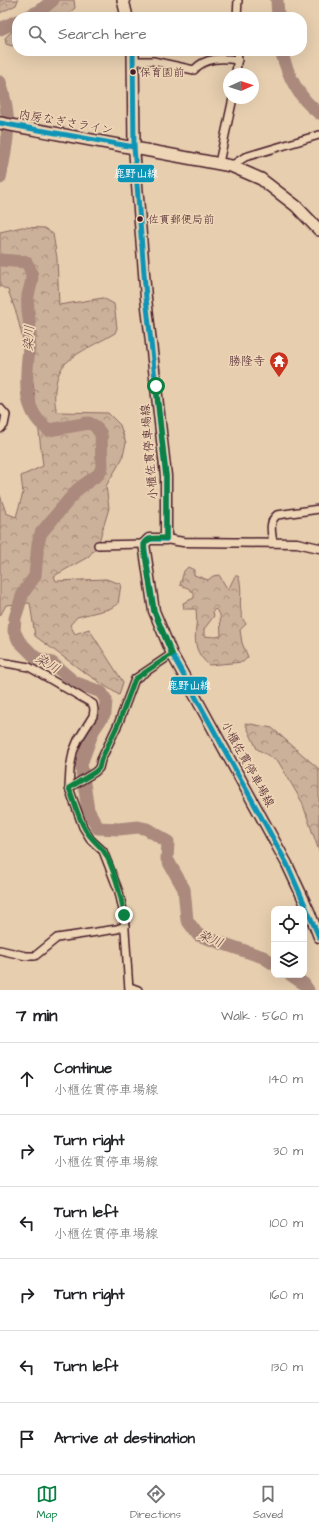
<!DOCTYPE html>
<meta charset="utf-8">
<style>
body{margin:0;font-family:"Architects Daughter","Klee One",sans-serif;background:#f2f2f2;color:#202124}
.controls{position:absolute;right:12px;bottom:12px;display:grid;overflow:hidden;border-radius:8px;box-shadow:0 4px 16px #0002}
.controls button{width:36px;height:36px;display:grid;place-items:center;padding:0;border:0;border-bottom:1px solid #e0e0e0;background:#fff;color:#202124;font:20px sans-serif}
.compass{position:absolute;left:223px;top:68px;width:36px;height:36px;border-radius:50%;background:#fff;box-shadow:0 4px 16px #0002;rotate:87deg}
.stop{position:absolute;width:12px;height:12px;margin:-9px;border:3px solid #0b8043;border-radius:50%;background:#fff}
.stop.end{background:#0b8043;border-color:#fff;box-shadow:0 1px 4px #0008}
.list{margin:0;padding:0;list-style:none}
h2{display:flex;justify-content:space-between;align-items:center;height:52px;margin:0;padding:0 16px;font-size:17px}
h2 small{font-size:13px;font-weight:400;color:#757577}
.list li{display:grid;grid-template-columns:26px 1fr auto;gap:12px;align-items:center;box-sizing:border-box;height:72px;padding:0 16px;border-top:1px solid #e0e0e0}
.list b{display:block;font-size:15px;white-space:nowrap}
.list p{margin:0;font-size:13px;white-space:nowrap;color:#757577}
.list em{font-size:13px;font-style:normal;color:#757577}
.icon{flex:none;width:22px;height:22px;fill:none;stroke:currentColor;stroke-width:2;stroke-linecap:round;stroke-linejoin:round}
.map{position:relative;flex:none;width:319px;height:990px;overflow:hidden}
.search{position:absolute;background:#fff;box-shadow:0 4px 16px #0002;left:12px;right:12px;top:12px;height:44px;display:flex;align-items:center;gap:10px;box-sizing:border-box;padding:0 14px;border-radius:16px;color:#757577;font-size:15px}
.sheet{height:484px;background:#fff}
nav{display:flex;justify-content:space-around;align-items:center;box-sizing:border-box;height:56px;border-top:1px solid #e0e0e0;background:#fff;font-size:11px;color:#757577}
nav a{display:grid;justify-items:center;gap:2px}
nav .on{color:#0b8043}
.map>svg:first-child{display:block}
</style>
<div class="map">
<svg width="319" height="990" viewBox="0 0 319 990">
<defs>
<pattern id="forest-crowns" width="20" height="18" patternUnits="userSpaceOnUse"><rect width="20" height="18" fill="#ccb19a"/><path d="M2 6a3 3 0 1 1 6 0M12 15a3 3 0 1 1 6 0" fill="none" stroke="#a88f7e"/></pattern>
</defs>
<rect width="100%" height="100%" fill="#e6ceaf"/>
<filter id="ink" filterUnits="userSpaceOnUse"><feTurbulence type="fractalNoise" baseFrequency=".025" numOctaves="2"/><feDisplacementMap in="SourceGraphic" scale="8" xChannelSelector="R" yChannelSelector="G"/><feConvolveMatrix kernelMatrix="1 2 1 2 8 2 1 2 1" color-interpolation-filters="sRGB"/></filter>
<g filter="url(#ink)">
<g fill="url(#forest-crowns)" stroke="#8b6862" fill-rule="evenodd">
<polygon points="0,0 18,0 16,5 0,13"/>
<polygon points="48,0 74,0 75,8 70,12 71,17 28,17"/>
<polygon points="17,26 17,43 12,46 6,44 5,38"/>
<path d="M22,227L44,228L53,234L57,258L59,305L103,298L114,304L117,328L115,333C100,342 79,351 67,362C55,372 52,398 57,412L108,413L120,425L126,443L122,459L106,486L109,508L98,545L88,557L54,576L56,581L106,579L121,584L118,604L109,609L77,617L70,625L75,634L89,629L123,682L119,695L81,670L35,636L30,603L6,605L0,616V495L6,513L16,517L23,493L21,476L43,466L33,382L17,315L8,290L0,286V232Z"/>
<path d="M188,567L194,570V575L208,580L213,576L219,575L228,590L235,576H238C245,591 235,610 246,624L240,630L242,643L248,657L243,662L209,665C187,646 199,631 196,609H184L183,603L194,598V593L188,588L180,585L184,571ZM215,609L220,614L221,636L215,637L204,636V629L214,616L213,611Z"/>
<polygon points="245,723 272,728 319,769 319,851 302,802 278,761 257,749"/>
</g>
<g fill="none" stroke-linecap="round" stroke-linejoin="round">
<g stroke="#ab8a7d" stroke-width="13">
<polyline points="277,0 278,17"/>
<polyline points="27,17 40,11 53,0"/>
<polyline points="0,29 17,21"/>
<path d="M281,51C288,75 298,98 319,113"/>
<path d="M0,82C12,119 8,141 0,178"/>
<path d="M0,260L26,262C36,277 31,281 28,296C26,310 31,323 30,336C28,368 17,409 49,430L89,423L95,426L101,434L102,467L99,474L78,489L41,533L38,543L35,576L23,593L15,618L14,631L19,641L36,658L52,663L74,682L101,692L106,700L105,713L93,731L81,764L88,810L98,828L119,829L138,827L147,829L168,842L167,859L184,889L187,920L198,935L263,957L274,964"/>
<polyline points="291,975 304,984 308,990"/>
</g>
<defs>
<g id="minor">
<polyline points="237,17 238,0"/>
<path d="M134,61H153L194,70C205,57 222,58 238,60"/>
<polyline points="236,74 238,51"/>
<polyline points="219,163 233,98"/>
<polyline points="231,166 245,157 319,135"/>
<polyline points="0,408 6,415 4,425 0,429"/>
<path d="M273,543C272,534 268,522 277,515L319,509"/>
<polyline points="98,545 144,544"/>
<polyline points="0,662 29,667 93,704 94,710 93,716 78,740 73,752 70,769 69,788 83,827 91,840 103,851 119,892 124,915 129,990"/>
<polyline points="69,788 95,772 99,768 101,760 119,722 135,679 172,654"/>
<polyline points="0,950 26,956 35,956 57,938 117,929 125,926"/>
<polyline points="130,987 138,990"/>
</g>
<polyline id="tertiary" points="166,539 183,542 297,543 319,548"/>
<polyline id="secondary" points="134,147 146,298 166,476 166,539 149,539 144,544 154,611 172,654 287,864 309,911 319,937"/>
<g id="trunk">
<polyline points="123,0 127,17"/>
<polyline points="133,51 134,147"/>
<polyline points="0,123 231,166 261,179 296,206 319,230"/>
</g>
</defs>
<use href="#minor" stroke="#4a1f2b" stroke-width="10"/>
<use href="#tertiary" stroke="#4a1f2b" stroke-width="11"/>
<use href="#secondary" stroke="#4a1f2b" stroke-width="13"/>
<use href="#trunk" stroke="#4a1f2b" stroke-width="14"/>
<use href="#minor" stroke="#edd5b5" stroke-width="7"/>
<use href="#tertiary" stroke="#edd5b5" stroke-width="8"/>
<use href="#secondary" stroke="#edd5b5" stroke-width="10"/>
<use href="#trunk" stroke="#edd5b5" stroke-width="11"/>
<defs>
<g id="bus-1">
<polyline points="133,51 134,147 146,298 166,476 166,539"/>
<polyline points="0,123 134,147"/>
<polyline points="166,539 149,539 144,544 154,611 172,654 287,864 319,937"/>
</g>
</defs>
<use href="#bus-1" stroke="#edd5b5" stroke-width="8"/>
<use href="#bus-1" stroke="#0b94b6" stroke-width="5"/>
</g>
</g>
<g fill="none" stroke-linecap="round" stroke-linejoin="round" filter="url(#ink)">
<path stroke="#0b8043" stroke-width="5" d="M124,915C122,899 113,864 103,850C97,843 90,838 85,829C78,817 74,801 69,788L95,772L99,768L101,760L119,722L135,679L172,654L154,611L144,549C143,536 157,538 166,538V476L156,386"/>
</g>
<defs>
<symbol id="temple-pin" viewBox="-11 -11 22 30"><path d="M0 17L-7.5 6A9.5 9.5 0 1 1 7.5 6Z" fill="#c8321e" stroke="#edd5b5"/><path d="M0-6L5-2H3V0L6.5 2.5H4V6H1.5V3h-3V6H-4V2.5H-6.5L-3 0V-2H-5Z" fill="#fff"/></symbol>
</defs>
<g fill-rule="evenodd">
<use href="#temple-pin" x="268" y="350" width="22" height="30"/>
</g>
<g fill="#4a1f2b" stroke="#edd5b5" stroke-width="1.5">
<circle cx="133" cy="72" r="3.5"/>
<circle cx="140" cy="219" r="3.5"/>
</g>
<g text-anchor="middle" stroke-width="3.5" stroke-linejoin="round" paint-order="stroke">
<g font-size="11" fill="#4a1f2b" stroke="#edd5b5" text-anchor="start">
<text x="140" y="76">保育園前</text>
<text x="148" y="223">佐貫郵便局前</text>
</g>
<g font-size="12" fill="#4a1f2b" stroke="#edd5b5">
<text transform="translate(66 122) rotate(10)" y="4">内房なぎさライン</text>
<text transform="translate(149 452) rotate(-95)" y="4">小櫃佐貫停車場線</text>
<text transform="translate(248 764) rotate(61)" y="4">小櫃佐貫停車場線</text>
</g>
<g font-size="12" fill="#4a1f2b" stroke="#edd5b5" text-anchor="end">
<text x="265" y="365">勝隆寺</text>
</g>
<g font-size="13" font-style="italic" fill="#623a40" stroke="#edd5b5">
<text transform="translate(28 338) rotate(-87)" y="5">染川</text>
<text transform="translate(48 663) rotate(31)" y="5">染川</text>
<text transform="translate(211 938) rotate(23)" y="5">染川</text>
</g>
</g>
<g stroke="#edd5b5" stroke-width="1.5">
<rect x="117" y="164" width="38" height="19" rx="4" fill="#0b94b6"/>
<rect x="170" y="676" width="38" height="19" rx="4" fill="#0b94b6"/>
</g>
<g font-size="11" text-anchor="middle" font-weight="bold" fill="#fff">
<text x="136" y="177">鹿野山線</text>
<text x="189" y="689">鹿野山線</text>
</g>
</svg>
<div class="controls">
<button><svg class="icon" aria-label="locate" viewBox="0 0 24 24"><circle cx="12" cy="12" r="6"/><path d="M12 2v4M12 18v4M2 12h4M18 12h4"/></svg></button>
<button><svg class="icon" aria-label="layers" viewBox="0 0 24 24"><path d="M12 4l9 5-9 5-9-5zM3 14l9 5 9-5"/></svg></button>
</div>
<svg class="compass" viewBox="-18 -18 36 36"><path d="M0-13l5 13h-10z" fill="#e53935"/><path d="M0 13l5-13h-10z" fill="#757577"/></svg>
<div class="stop" style="left:156px;top:386px"></div>
<div class="stop end" style="left:124px;top:915px"></div>
<div class="search"><svg class="icon" aria-label="search" viewBox="0 0 24 24"><circle cx="10" cy="10" r="6"/><path d="M15 15l6 6"/></svg>Search here</div>
</div>
<section class="sheet">
<h2>7 min<small>Walk · 560 m</small></h2>
<ul class="list">
<li><svg class="icon" aria-label="ahead" viewBox="0 0 24 24"><path d="M12 20V5M6 11l6-6 6 6"/></svg><div><b>Continue</b><p>小櫃佐貫停車場線</p></div><em>140 m</em></li>
<li><svg class="icon" aria-label="right" viewBox="0 0 24 24"><path d="M7 20v-9h11M14 6l5 5-5 5"/></svg><div><b>Turn right</b><p>小櫃佐貫停車場線</p></div><em>30 m</em></li>
<li><svg class="icon" aria-label="left" viewBox="0 0 24 24"><path d="M17 20v-9H6M10 6l-5 5 5 5"/></svg><div><b>Turn left</b><p>小櫃佐貫停車場線</p></div><em>100 m</em></li>
<li><svg class="icon" aria-label="right" viewBox="0 0 24 24"><path d="M7 20v-9h11M14 6l5 5-5 5"/></svg><div><b>Turn right</b></div><em>160 m</em></li>
<li><svg class="icon" aria-label="left" viewBox="0 0 24 24"><path d="M17 20v-9H6M10 6l-5 5 5 5"/></svg><div><b>Turn left</b></div><em>130 m</em></li>
<li><svg class="icon" aria-label="arrive" viewBox="0 0 24 24"><path d="M6 21V4h12l-3 4 3 4H6"/></svg><div><b>Arrive at destination</b></div></li>
</ul>
</section>
<nav>
<a class="on"><svg class="icon" aria-label="map" viewBox="0 0 24 24"><path d="M3 6l6-2 6 2 6-2v14l-6 2-6-2-6 2zM9 4v14M15 6v14"/></svg>Map</a>
<a><svg class="icon" aria-label="directions" viewBox="0 0 24 24"><path d="M12 3l9 9-9 9-9-9zM9 14v-3h6M13 9l2 2-2 2"/></svg>Directions</a>
<a><svg class="icon" aria-label="saved" viewBox="0 0 24 24"><path d="M7 4h10v16l-5-4-5 4z"/></svg>Saved</a>
</nav>
